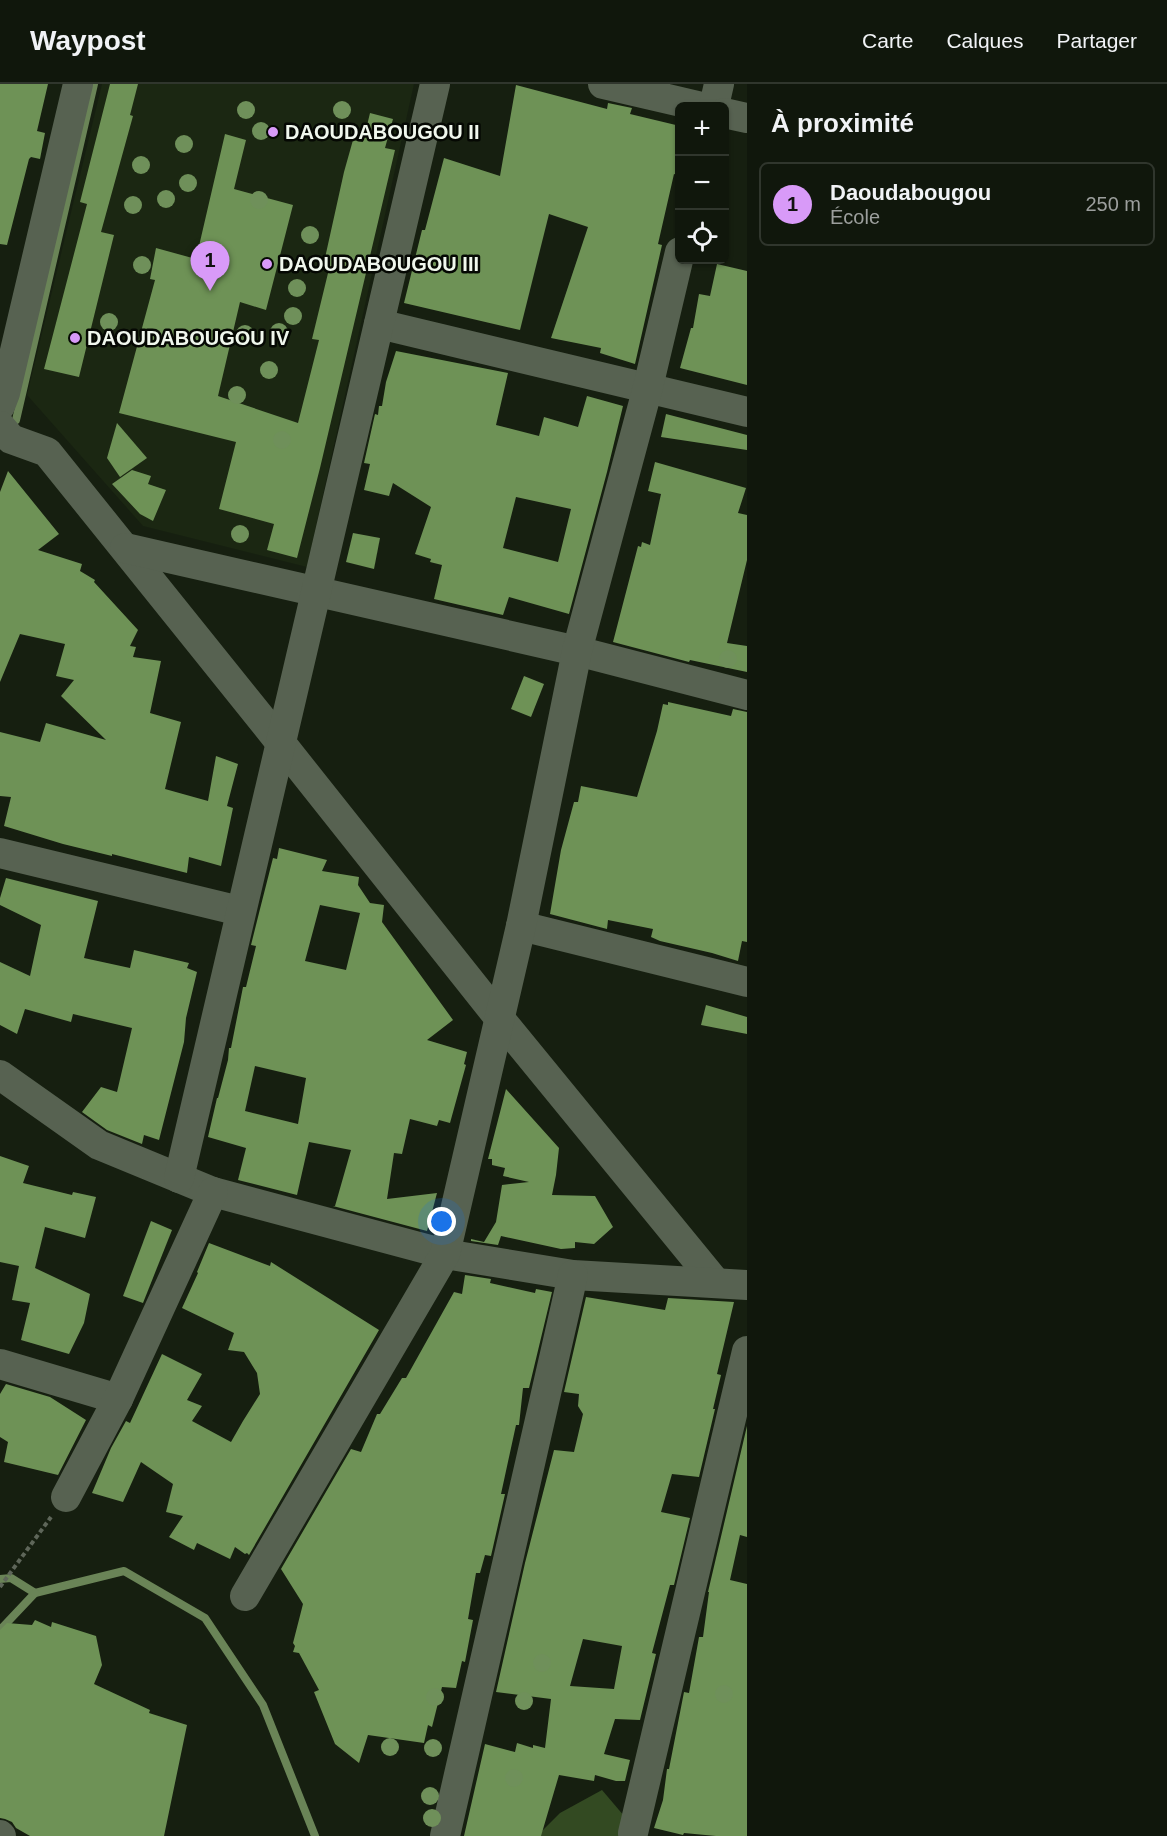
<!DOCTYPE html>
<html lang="fr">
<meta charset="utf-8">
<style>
body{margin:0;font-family:Arial,sans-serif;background:#192015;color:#f1f3f6}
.controls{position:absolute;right:18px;top:18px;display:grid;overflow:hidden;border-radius:9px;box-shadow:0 2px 4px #0004}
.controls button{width:54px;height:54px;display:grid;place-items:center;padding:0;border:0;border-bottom:2px solid #30362d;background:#10170c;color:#f1f3f6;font:30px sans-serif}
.you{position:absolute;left:442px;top:1138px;width:21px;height:21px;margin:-15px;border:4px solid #fff;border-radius:50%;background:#1a73e8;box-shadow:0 0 0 9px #1a73e833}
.badge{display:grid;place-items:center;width:39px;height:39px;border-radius:50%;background:#d89af8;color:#111;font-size:20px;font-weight:700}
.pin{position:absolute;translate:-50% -50px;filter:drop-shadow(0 2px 3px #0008)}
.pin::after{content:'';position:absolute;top:32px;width:21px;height:18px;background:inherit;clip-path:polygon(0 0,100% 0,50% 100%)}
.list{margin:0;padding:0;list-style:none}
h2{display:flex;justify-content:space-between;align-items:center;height:78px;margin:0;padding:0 24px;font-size:26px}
h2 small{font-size:20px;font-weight:400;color:#9c9f9d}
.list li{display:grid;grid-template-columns:39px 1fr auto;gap:18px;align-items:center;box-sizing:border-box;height:84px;margin:0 12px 12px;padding:0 12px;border:2px solid #30362d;border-radius:9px}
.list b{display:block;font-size:22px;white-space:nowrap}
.list p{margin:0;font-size:20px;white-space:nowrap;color:#9c9f9d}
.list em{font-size:20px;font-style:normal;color:#9c9f9d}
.icon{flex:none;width:33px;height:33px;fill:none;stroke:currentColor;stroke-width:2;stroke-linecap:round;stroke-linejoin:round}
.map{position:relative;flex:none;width:747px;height:1752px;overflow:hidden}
header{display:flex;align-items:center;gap:36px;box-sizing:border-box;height:84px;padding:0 30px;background:#10170c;border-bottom:2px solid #30362d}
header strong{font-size:28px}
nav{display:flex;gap:33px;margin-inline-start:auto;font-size:21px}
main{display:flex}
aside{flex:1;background:#10170c}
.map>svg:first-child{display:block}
</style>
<header>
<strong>Waypost</strong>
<nav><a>Carte</a><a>Calques</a><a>Partager</a></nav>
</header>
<main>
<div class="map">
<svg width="747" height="1752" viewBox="0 0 747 1752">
<rect width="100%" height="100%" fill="#161f10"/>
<polygon fill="#1b2712" points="102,0 414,0 307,483 143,442 27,311"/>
<polygon fill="#334a22" points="602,1706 636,1746 637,1752 537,1752 560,1729"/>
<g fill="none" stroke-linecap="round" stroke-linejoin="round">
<g stroke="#6a8457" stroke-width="8">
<polyline points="16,336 94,0"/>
<polyline points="0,1495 11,1494 35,1509 124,1487 205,1534 263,1621 315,1752"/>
<polyline points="0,1546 35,1509"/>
</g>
</g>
<g fill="#6e9256" fill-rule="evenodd">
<polygon points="0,0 48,0 37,47 45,49 40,75 31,73 29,75 7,161 0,160"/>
<polygon points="110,0 138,0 130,31 133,32 101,148 114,151 79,293 44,285 87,120 80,118"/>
<polygon points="516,1 607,25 608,19 632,24 630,30 680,42 680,92 674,90 658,160 662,161 635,280 600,269 601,264 551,254 588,143 549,130 520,246 404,219 422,146 425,146 444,74 500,92"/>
<polygon points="370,29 393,35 385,64 395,66 320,384 297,474 267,466 274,440 219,425 236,358 119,329 155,196 150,195 156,164 196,175 225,50 246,56 234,105 293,121 266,226 240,218 218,312 298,339 319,256 312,255 329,185 323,183 344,88 353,56 363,58"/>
<polygon points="717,180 747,187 747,301 680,284 691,244 693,244 699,210 710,212"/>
<path d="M396,267L508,289L496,341L539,352L544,333L578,343L587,312L623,322L607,388L569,530L509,513L503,531L434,515L442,481L430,478L431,475L415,470L431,423L393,399L389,412L364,406L370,380L364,379L375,330L378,331L379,322H382L386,298ZM516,413L571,425L558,478L503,464Z"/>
<polygon points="666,330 747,351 747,366 661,353"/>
<polygon points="117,339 147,374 120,393 107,374"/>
<polygon points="655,378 746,404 738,429 747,431 747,476 727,559 747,562 747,588 690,576 689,578 613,558 638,462 641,463 642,458 650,461 661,410 648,407"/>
<polygon points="132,386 151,392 148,400 166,406 153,437 140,430 112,400"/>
<polygon points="8,387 59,450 38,466 82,480 80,487 95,496 94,498 138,546 130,562 136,563 133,573 161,577 150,629 181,638 165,705 208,717 216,672 238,680 227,722 233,724 221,782 189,773 187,789 112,770 112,772 63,760 4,742 11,713 0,712 0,648 40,658 46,639 106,656 61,612 74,596 56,592 65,560 20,550 0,598 0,408"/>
<polygon points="353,449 380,454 374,485 346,478"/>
<polygon points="524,592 544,600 531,633 511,625"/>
<polygon points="668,618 731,632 733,625 747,628 747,858 742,857 738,877 712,869 660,857 651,853 653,845 608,836 607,845 550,830 561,766 574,718 578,718 581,702 637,713 657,647 663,620 668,621"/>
<path d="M279,764L327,776L322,787L359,793L358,801L370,819L384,821L382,838L453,936L427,956L467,968L464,980L466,981L450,1039L439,1036L437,1042L410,1035L402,1070L394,1069L387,1115L437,1109L427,1147L333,1122H335L351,1066L309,1058L297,1111L238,1096L246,1064L208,1053L217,1014H218L228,976L229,964H231L243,903H246L256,862L251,861L260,825L273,774L277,775ZM320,821L360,829L346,886L305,877ZM255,982L306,994L298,1040L245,1027Z"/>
<polygon points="6,794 98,817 84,874 130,884 134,866 189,879 187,884 197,888 186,934 184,958 159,1056 144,1051 142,1060 107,1046 82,1028 101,1003 117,1008 132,944 73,930 71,938 25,925 17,950 0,941 0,878 30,892 41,841 0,821 0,814"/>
<polygon points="706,921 747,933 747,950 701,941"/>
<polygon points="506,1005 559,1064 556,1091 552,1111 595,1112 613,1143 594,1160 575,1158 575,1164 561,1165 501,1152 498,1161 471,1157 471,1155 484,1158 496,1138 502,1101 529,1098 503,1092 505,1084 492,1081 492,1075 488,1075"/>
<polygon points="0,1072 29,1082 23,1099 72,1111 73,1108 96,1113 85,1154 45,1143 35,1184 90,1210 84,1239 69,1270 21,1256 30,1219 12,1216 19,1182 0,1178"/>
<polygon points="151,1137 172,1146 143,1219 123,1212"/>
<polygon points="209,1159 270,1182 271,1178 379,1246 249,1471 247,1469 245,1470 235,1463 230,1475 197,1459 194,1466 169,1453 183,1432 166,1428 173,1400 141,1378 123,1418 92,1409 111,1364 126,1337 130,1339 162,1270 202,1290 187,1316 202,1322 192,1337 231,1358 243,1337 260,1310 257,1289 244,1268 228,1266 234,1249 182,1224 198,1189 197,1188"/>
<polygon points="465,1191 491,1195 490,1199 535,1209 536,1205 552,1208 529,1304 523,1304 519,1341 516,1341 501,1410 505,1410 491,1472 485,1471 480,1489 476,1489 468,1535 473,1536 465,1578 462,1577 456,1604 442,1603 432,1643 428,1641 424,1659 368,1651 359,1679 335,1660 314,1608 319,1606 299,1569 293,1568 295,1562 293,1559 303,1520 281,1485 351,1365 361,1368 377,1330 380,1330 402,1294 406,1294 454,1208 462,1210"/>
<path d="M586,1213L665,1226L668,1214L734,1218L717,1290L721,1291L713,1325H715L699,1393L672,1390L661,1428L690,1434L674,1501H670L652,1569L656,1570L640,1636L615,1635L604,1670L630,1676L625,1697H616L595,1691L594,1697L559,1691L541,1752H464L485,1660L515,1668L517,1659L533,1664V1661L545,1664L551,1615L496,1608L525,1479L554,1366L574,1368L583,1330L578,1322L579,1310L564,1308ZM583,1555L622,1562L614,1605L570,1602Z"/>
<polygon points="6,1300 50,1313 86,1336 58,1391 4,1378 8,1358 0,1353 0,1310"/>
<polygon points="747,1342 747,1453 740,1451 730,1496 747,1500 747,1752 716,1752 684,1749 683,1751 654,1744 663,1716 667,1685 669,1685 684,1608 689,1609 699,1553 703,1553 709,1508 708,1508"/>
<polygon points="35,1536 51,1543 52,1538 96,1552 102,1581 94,1600 150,1626 149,1629 187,1641 164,1752 30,1752 16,1744 12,1738 5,1735 0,1734 0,1546 7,1539 32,1541"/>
</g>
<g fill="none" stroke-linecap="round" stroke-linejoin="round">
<polyline stroke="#5e6659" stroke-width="4" stroke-dasharray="4.5 3" stroke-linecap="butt" points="0,1503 51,1433"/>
<g stroke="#576251" stroke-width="30">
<polyline points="603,0 698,22"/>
<polyline points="714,22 719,0"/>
<polyline points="724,29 747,34"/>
<polyline points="379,240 747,328"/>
<polyline points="0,322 5,309 78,0"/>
<polyline points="0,342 11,355 47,368 280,658 500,935 716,1199"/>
<polyline points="125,464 577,567 747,611"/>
<polyline points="0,769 240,827"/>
<polyline points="521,842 747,898"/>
<polyline points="0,991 99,1061 213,1108 445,1170 573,1191 747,1201"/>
<polyline points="179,1094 435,0"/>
<polyline points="0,1280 118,1315"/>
<polyline points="66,1413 118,1315 213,1108"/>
<polyline points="245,1512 445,1170 521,842 577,567 648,303 680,168"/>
<polyline points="633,1749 747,1267"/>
<polyline points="0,1751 1,1752"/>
<polyline points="445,1752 573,1191"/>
</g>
</g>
<g fill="#6f905a">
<circle cx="246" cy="26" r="9"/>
<circle cx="342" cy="26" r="9"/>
<circle cx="261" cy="47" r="9"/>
<circle cx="184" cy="60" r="9"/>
<circle cx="141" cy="81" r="9"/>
<circle cx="188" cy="99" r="9"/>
<circle cx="166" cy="115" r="9"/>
<circle cx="259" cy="116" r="9"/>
<circle cx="133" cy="121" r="9"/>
<circle cx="310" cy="151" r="9"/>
<circle cx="142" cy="181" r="9"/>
<circle cx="297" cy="204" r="9"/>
<circle cx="293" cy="232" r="9"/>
<circle cx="109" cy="238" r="9"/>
<circle cx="279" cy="248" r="9"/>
<circle cx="245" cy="250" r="9"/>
<circle cx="269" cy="286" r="9"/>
<circle cx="237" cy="311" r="9"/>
<circle cx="282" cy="356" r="9"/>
<circle cx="240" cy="450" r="9"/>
<circle cx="728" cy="575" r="9"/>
<circle cx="542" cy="1579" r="9"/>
<circle cx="724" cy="1610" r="9"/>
<circle cx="435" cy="1613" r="9"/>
<circle cx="524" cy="1617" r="9"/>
<circle cx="390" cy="1663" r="9"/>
<circle cx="433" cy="1664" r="9"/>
<circle cx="514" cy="1694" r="9"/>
<circle cx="430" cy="1712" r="9"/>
<circle cx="432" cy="1734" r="9"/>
</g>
<g fill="#d89af8" stroke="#050803" stroke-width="2">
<circle cx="273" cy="48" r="6"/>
<circle cx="267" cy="180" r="6"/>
<circle cx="75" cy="254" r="6"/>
</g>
<g text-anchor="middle" stroke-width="5" stroke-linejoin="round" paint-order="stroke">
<g font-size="20" font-weight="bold" fill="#f0f7ed" stroke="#050803" text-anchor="start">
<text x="285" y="55">DAOUDABOUGOU II</text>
<text x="279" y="187">DAOUDABOUGOU III</text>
<text x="87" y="261">DAOUDABOUGOU IV</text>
</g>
</g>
</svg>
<div class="controls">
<button>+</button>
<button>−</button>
<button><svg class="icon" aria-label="locate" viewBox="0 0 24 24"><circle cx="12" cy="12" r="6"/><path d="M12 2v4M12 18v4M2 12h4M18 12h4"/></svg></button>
</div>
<div class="you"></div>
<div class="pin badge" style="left:210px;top:207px">1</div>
</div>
<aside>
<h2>À proximité<small></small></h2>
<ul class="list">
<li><span class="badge">1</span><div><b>Daoudabougou</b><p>École</p></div><em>250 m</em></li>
</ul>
</aside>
</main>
